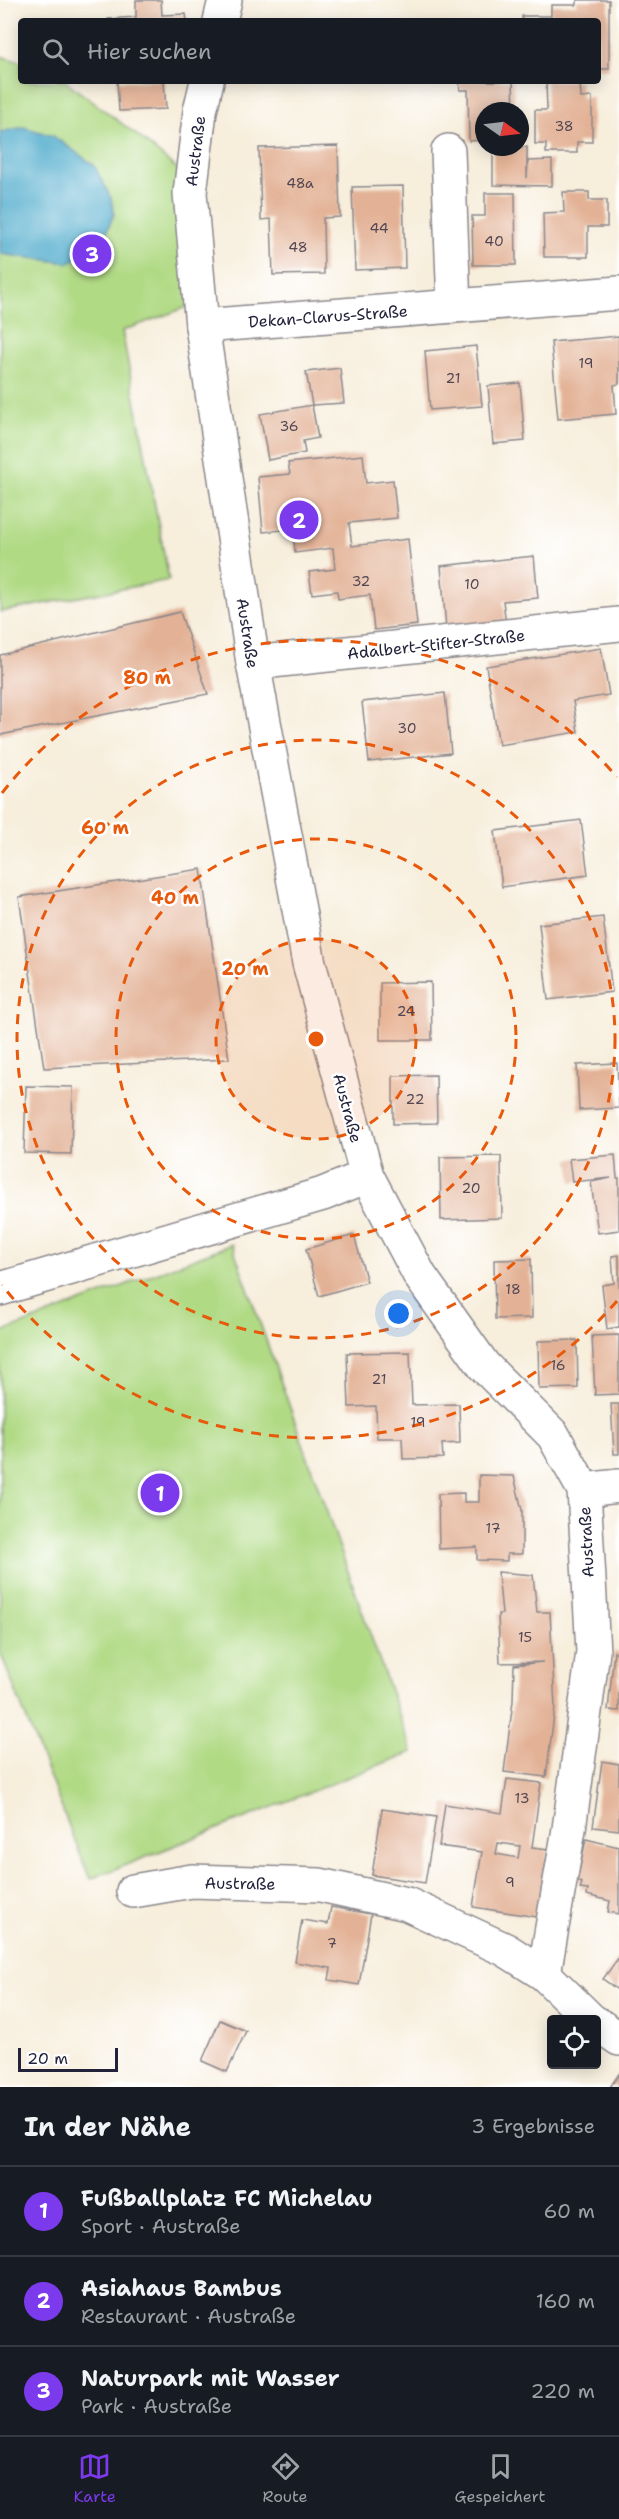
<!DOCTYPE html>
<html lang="de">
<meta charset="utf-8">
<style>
body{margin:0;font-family:"Shantell Sans",sans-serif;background:#20242c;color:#f1f3f6}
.controls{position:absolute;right:18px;bottom:18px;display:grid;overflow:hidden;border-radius:6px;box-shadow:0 3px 15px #0003}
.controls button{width:54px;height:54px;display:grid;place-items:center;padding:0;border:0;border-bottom:2px solid #363941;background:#171b24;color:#f1f3f6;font:30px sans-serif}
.compass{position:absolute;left:475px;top:102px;width:54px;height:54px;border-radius:50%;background:#171b24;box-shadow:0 3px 15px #0003;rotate:104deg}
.scale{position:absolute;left:18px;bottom:15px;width:100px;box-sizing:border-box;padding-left:6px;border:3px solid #22223b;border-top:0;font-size:16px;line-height:21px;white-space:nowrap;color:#22223b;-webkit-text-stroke:4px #fff;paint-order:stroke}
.you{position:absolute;left:399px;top:1314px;width:21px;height:21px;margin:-15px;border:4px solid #fff;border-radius:50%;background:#1a73e8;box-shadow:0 0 0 9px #1a73e833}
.badge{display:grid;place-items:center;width:39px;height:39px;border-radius:50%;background:#7c3aed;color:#fff;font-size:20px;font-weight:700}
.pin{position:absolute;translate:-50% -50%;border:3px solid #fff;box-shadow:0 2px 6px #0006}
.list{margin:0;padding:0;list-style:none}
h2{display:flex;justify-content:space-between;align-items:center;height:78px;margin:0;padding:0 24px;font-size:26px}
h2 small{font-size:20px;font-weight:400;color:#9ea1a6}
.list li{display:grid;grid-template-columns:39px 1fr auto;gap:18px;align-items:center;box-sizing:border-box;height:90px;padding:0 24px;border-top:2px solid #363941}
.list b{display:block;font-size:22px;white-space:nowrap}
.list p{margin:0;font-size:20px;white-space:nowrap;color:#9ea1a6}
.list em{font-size:20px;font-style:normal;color:#9ea1a6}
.icon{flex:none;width:33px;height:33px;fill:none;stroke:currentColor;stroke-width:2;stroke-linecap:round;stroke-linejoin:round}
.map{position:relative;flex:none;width:619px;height:2087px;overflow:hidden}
.search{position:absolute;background:#171b24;box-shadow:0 3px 15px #0003;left:18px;right:18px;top:18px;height:66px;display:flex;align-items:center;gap:15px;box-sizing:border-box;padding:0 21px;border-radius:6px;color:#9ea1a6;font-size:22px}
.sheet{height:348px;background:#171b24}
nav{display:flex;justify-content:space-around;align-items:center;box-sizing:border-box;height:84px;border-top:2px solid #363941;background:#171b24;font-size:16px;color:#9ea1a6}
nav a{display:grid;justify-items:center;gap:3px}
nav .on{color:#7c3aed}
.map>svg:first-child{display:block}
</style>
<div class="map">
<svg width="619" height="2087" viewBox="0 0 619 2087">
<rect width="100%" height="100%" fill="#fff"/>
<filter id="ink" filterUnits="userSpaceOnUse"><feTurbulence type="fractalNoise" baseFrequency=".0167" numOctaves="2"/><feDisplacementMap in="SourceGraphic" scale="12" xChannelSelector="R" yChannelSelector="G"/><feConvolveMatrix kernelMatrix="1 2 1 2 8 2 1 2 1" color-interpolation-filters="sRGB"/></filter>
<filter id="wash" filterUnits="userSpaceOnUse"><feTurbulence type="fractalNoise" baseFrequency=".008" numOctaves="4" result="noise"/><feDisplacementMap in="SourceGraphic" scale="24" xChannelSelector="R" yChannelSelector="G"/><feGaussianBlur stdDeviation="1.35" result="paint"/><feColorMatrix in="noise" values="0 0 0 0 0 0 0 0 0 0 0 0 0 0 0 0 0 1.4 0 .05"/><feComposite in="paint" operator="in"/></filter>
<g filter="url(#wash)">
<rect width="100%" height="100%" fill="#f7eedc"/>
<g fill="#b1da85" stroke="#6a7e60" stroke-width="1.5">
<polygon points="0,56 21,62 21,81 65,81 137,135 183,174 190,306 122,331 169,580 0,612"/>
<polygon points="232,1244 412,1752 90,1879 0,1652 0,1333"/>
</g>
<polygon fill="#4daacb" stroke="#386683" stroke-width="1.5" points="24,127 53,136 94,165 111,198 114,214 101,246 69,263 0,254 0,132"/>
<g id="blocks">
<g fill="#e3b296" fill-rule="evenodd">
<polygon points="136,0 161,0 162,15 186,14 187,21 108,21 108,19 136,17"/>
<polygon points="577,0 609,0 609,69 598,69 598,21 522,21 522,16 551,16 551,5 577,5"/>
<polygon points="117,81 164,81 166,109 119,111"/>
<polygon points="459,81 513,81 514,111 484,111 484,140 469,141 468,90 460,90"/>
<polygon points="546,81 580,81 581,98 592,97 592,142 577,142 577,153 546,153 546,144 535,144 535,110 547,110"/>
<polygon points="338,146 340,217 323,218 324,274 273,275 271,219 261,220 259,148"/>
<polygon points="527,147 527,178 528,161 552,160 552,186 493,185 493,148"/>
<polygon points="403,186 405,268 355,270 352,187"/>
<polygon points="563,192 589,192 589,200 607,200 607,227 588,227 588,257 544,257 543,213 564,212"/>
<polygon points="485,193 515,193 516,265 473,265 472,216 485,216"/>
<polygon points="619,336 619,384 614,385 616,414 558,419 551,342"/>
<polygon points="476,346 482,406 430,410 425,351"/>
<polygon points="340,368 344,403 312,405 306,372"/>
<polygon points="520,383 525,441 493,444 488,386"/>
<polygon points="312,405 318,438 303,441 305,453 268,460 260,414"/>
<polygon points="363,455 366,483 393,480 397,518 349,523 352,546 408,539 417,625 374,630 370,595 338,599 337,591 312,594 309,572 335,569 333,548 295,553 293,529 263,532 258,477 290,474 288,463"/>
<polygon points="534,556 538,598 503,601 506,624 446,629 441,566"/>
<polygon points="180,612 208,694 0,735 0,655"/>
<polygon points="601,648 609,695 573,701 578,732 499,745 486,666"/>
<polygon points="445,693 451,753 369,762 362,702"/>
<polygon points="581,820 588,875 502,887 495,831"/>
<polygon points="201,869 229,1059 44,1068 19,897"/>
<polygon points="603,917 612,992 548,1000 539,924"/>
<polygon points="431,982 432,1040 380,1040 380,983"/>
<polygon points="617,1063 619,1108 579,1110 577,1065"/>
<polygon points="436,1075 437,1123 393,1124 393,1076"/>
<polygon points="26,1086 73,1087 71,1154 24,1153"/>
<polygon points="615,1155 617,1178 619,1178 619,1230 598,1233 591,1182 611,1178 572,1182 569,1159"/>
<polygon points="501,1156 502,1218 441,1220 440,1157"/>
<polygon points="354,1235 367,1282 319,1296 306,1249"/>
<polygon points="619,1255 619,1327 607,1329 602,1285 614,1283 612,1256"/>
<polygon points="531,1259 532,1318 495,1319 494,1260"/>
<polygon points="619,1335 619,1394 595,1395 592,1336"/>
<polygon points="577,1340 578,1388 539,1389 538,1341"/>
<polygon points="410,1352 412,1405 459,1404 460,1443 442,1444 443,1458 403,1459 402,1438 377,1438 376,1406 349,1407 347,1353"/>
<polygon points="611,1404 619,1404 619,1454 614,1454"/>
<polygon points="479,1475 514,1476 522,1510 522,1554 507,1554 507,1561 477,1560 477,1547 439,1549 438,1494 464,1493 464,1502 479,1502"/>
<polygon points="498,1572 533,1575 537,1612 550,1612 555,1707 546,1777 504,1772 513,1701 514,1665 543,1662 500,1663 498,1614 502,1614"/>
<polygon points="614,1652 619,1653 619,1711 608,1710"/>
<polygon points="602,1761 619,1764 619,1830 593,1827"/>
<path d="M507,1779L541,1783L532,1847L548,1849L537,1917L473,1907L482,1852L439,1846L445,1804L502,1813ZM498,1843L520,1846L518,1858L496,1854Z"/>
<polygon points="382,1809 436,1817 425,1883 372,1875"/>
<polygon points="586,1839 619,1847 619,1914 608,1912 610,1901 587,1895 588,1890 580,1889 582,1883 577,1881"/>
<polygon points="331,1907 371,1914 359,1985 329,1980 331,1968 295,1962 302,1920 328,1924"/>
<polygon points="619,1957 619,1991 603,1979"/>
<polygon points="220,2020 246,2031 227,2072 202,2061"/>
<polygon points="619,2074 619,2087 610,2087"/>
</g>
</g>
</g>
<g filter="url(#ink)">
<use href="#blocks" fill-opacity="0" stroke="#8c888c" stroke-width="1.5"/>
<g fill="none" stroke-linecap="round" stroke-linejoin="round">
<defs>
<g id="street">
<polyline points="220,21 225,0"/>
<polyline points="207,81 200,111 190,193 202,326 253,663 309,963 367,1176 420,1276 484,1366 553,1435 584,1490 593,1652 569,1829 544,1974"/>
<polyline points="448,151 454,306"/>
<polyline points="202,326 619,293"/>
<polyline points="253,663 619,624"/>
<polyline points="0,1289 323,1194 367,1176"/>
<polyline points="584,1490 619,1486"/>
<polyline points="133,1891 192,1881 320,1885 407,1904 506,1950 544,1974 591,2020"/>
<polyline points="596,2023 619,2039"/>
</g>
</defs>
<use href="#street" stroke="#8c888c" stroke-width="36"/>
<use href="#street" stroke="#fff" stroke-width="33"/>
</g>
</g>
<circle cx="316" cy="1039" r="100" fill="#e8590c" fill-opacity=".12"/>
<g fill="none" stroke="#e8590c" stroke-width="3" stroke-dasharray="10 8">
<circle cx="316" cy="1039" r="100"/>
<circle cx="316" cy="1039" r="200"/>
<circle cx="316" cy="1039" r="299"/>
<path d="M617 1301A399 399 0 0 1 2 1285M2 793A399 399 0 0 1 617 777"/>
</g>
<g text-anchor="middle" stroke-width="5" stroke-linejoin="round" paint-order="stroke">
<g font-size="14" fill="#524652">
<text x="564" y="131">38</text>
<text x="300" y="188">48a</text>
<text x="379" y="233">44</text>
<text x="494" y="246">40</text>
<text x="298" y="252">48</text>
<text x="586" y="368">19</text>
<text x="453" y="383">21</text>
<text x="289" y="431">36</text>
<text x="361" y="586">32</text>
<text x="472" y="589">10</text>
<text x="407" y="733">30</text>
<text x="406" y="1016">24</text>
<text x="415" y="1104">22</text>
<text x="471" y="1193">20</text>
<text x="513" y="1294">18</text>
<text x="558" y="1370">16</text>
<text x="379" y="1384">21</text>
<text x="418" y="1427">19</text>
<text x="493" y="1533">17</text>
<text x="525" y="1642">15</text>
<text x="522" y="1803">13</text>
<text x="510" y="1887">9</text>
<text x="332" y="1948">7</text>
</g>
<g font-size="16" fill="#22223b" stroke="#fff">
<text transform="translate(195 151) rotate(-83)" y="6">Austraße</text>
<text transform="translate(328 316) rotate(-4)" y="6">Dekan-Clarus-Straße</text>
<text transform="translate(248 633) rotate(81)" y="6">Austraße</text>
<text transform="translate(436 644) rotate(-6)" y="6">Adalbert-Stifter-Straße</text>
<text transform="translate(348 1108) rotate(75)" y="6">Austraße</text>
<text transform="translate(586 1542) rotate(-93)" y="6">Austraße</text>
<text transform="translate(240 1883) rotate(1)" y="6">Austraße</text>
</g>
</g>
<circle cx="316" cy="1039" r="9" fill="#e8590c" stroke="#fff" stroke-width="3"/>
<g font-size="18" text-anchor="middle" font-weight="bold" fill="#e8590c" stroke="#fff" stroke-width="5" stroke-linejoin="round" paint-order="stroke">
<text x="147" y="684">80 m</text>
<text x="105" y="834">60 m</text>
<text x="175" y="904">40 m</text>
<text x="245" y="975">20 m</text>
</g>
</svg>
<div class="controls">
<button><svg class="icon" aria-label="locate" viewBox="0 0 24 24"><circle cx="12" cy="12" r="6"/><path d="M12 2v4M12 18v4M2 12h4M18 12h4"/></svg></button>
</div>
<svg class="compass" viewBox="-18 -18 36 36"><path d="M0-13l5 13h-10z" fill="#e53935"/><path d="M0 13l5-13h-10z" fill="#9ea1a6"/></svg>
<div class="scale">20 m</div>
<div class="you"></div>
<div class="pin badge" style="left:160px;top:1493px">1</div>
<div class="pin badge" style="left:299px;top:520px">2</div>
<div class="pin badge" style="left:92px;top:254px">3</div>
<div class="search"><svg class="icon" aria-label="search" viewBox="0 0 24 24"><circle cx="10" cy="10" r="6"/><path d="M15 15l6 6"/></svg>Hier suchen</div>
</div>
<section class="sheet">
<h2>In der Nähe<small>3 Ergebnisse</small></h2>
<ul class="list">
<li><span class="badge">1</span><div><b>Fußballplatz FC Michelau</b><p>Sport · Austraße</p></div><em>60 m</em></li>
<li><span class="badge">2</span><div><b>Asiahaus Bambus</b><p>Restaurant · Austraße</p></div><em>160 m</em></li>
<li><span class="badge">3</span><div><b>Naturpark mit Wasser</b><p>Park · Austraße</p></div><em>220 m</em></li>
</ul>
</section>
<nav>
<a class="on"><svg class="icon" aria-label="map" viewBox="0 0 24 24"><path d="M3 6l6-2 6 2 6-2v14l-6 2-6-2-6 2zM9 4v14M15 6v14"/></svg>Karte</a>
<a><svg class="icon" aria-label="directions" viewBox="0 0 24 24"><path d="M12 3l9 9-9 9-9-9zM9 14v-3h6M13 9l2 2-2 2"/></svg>Route</a>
<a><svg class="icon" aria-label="saved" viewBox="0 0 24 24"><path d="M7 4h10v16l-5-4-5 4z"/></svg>Gespeichert</a>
</nav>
